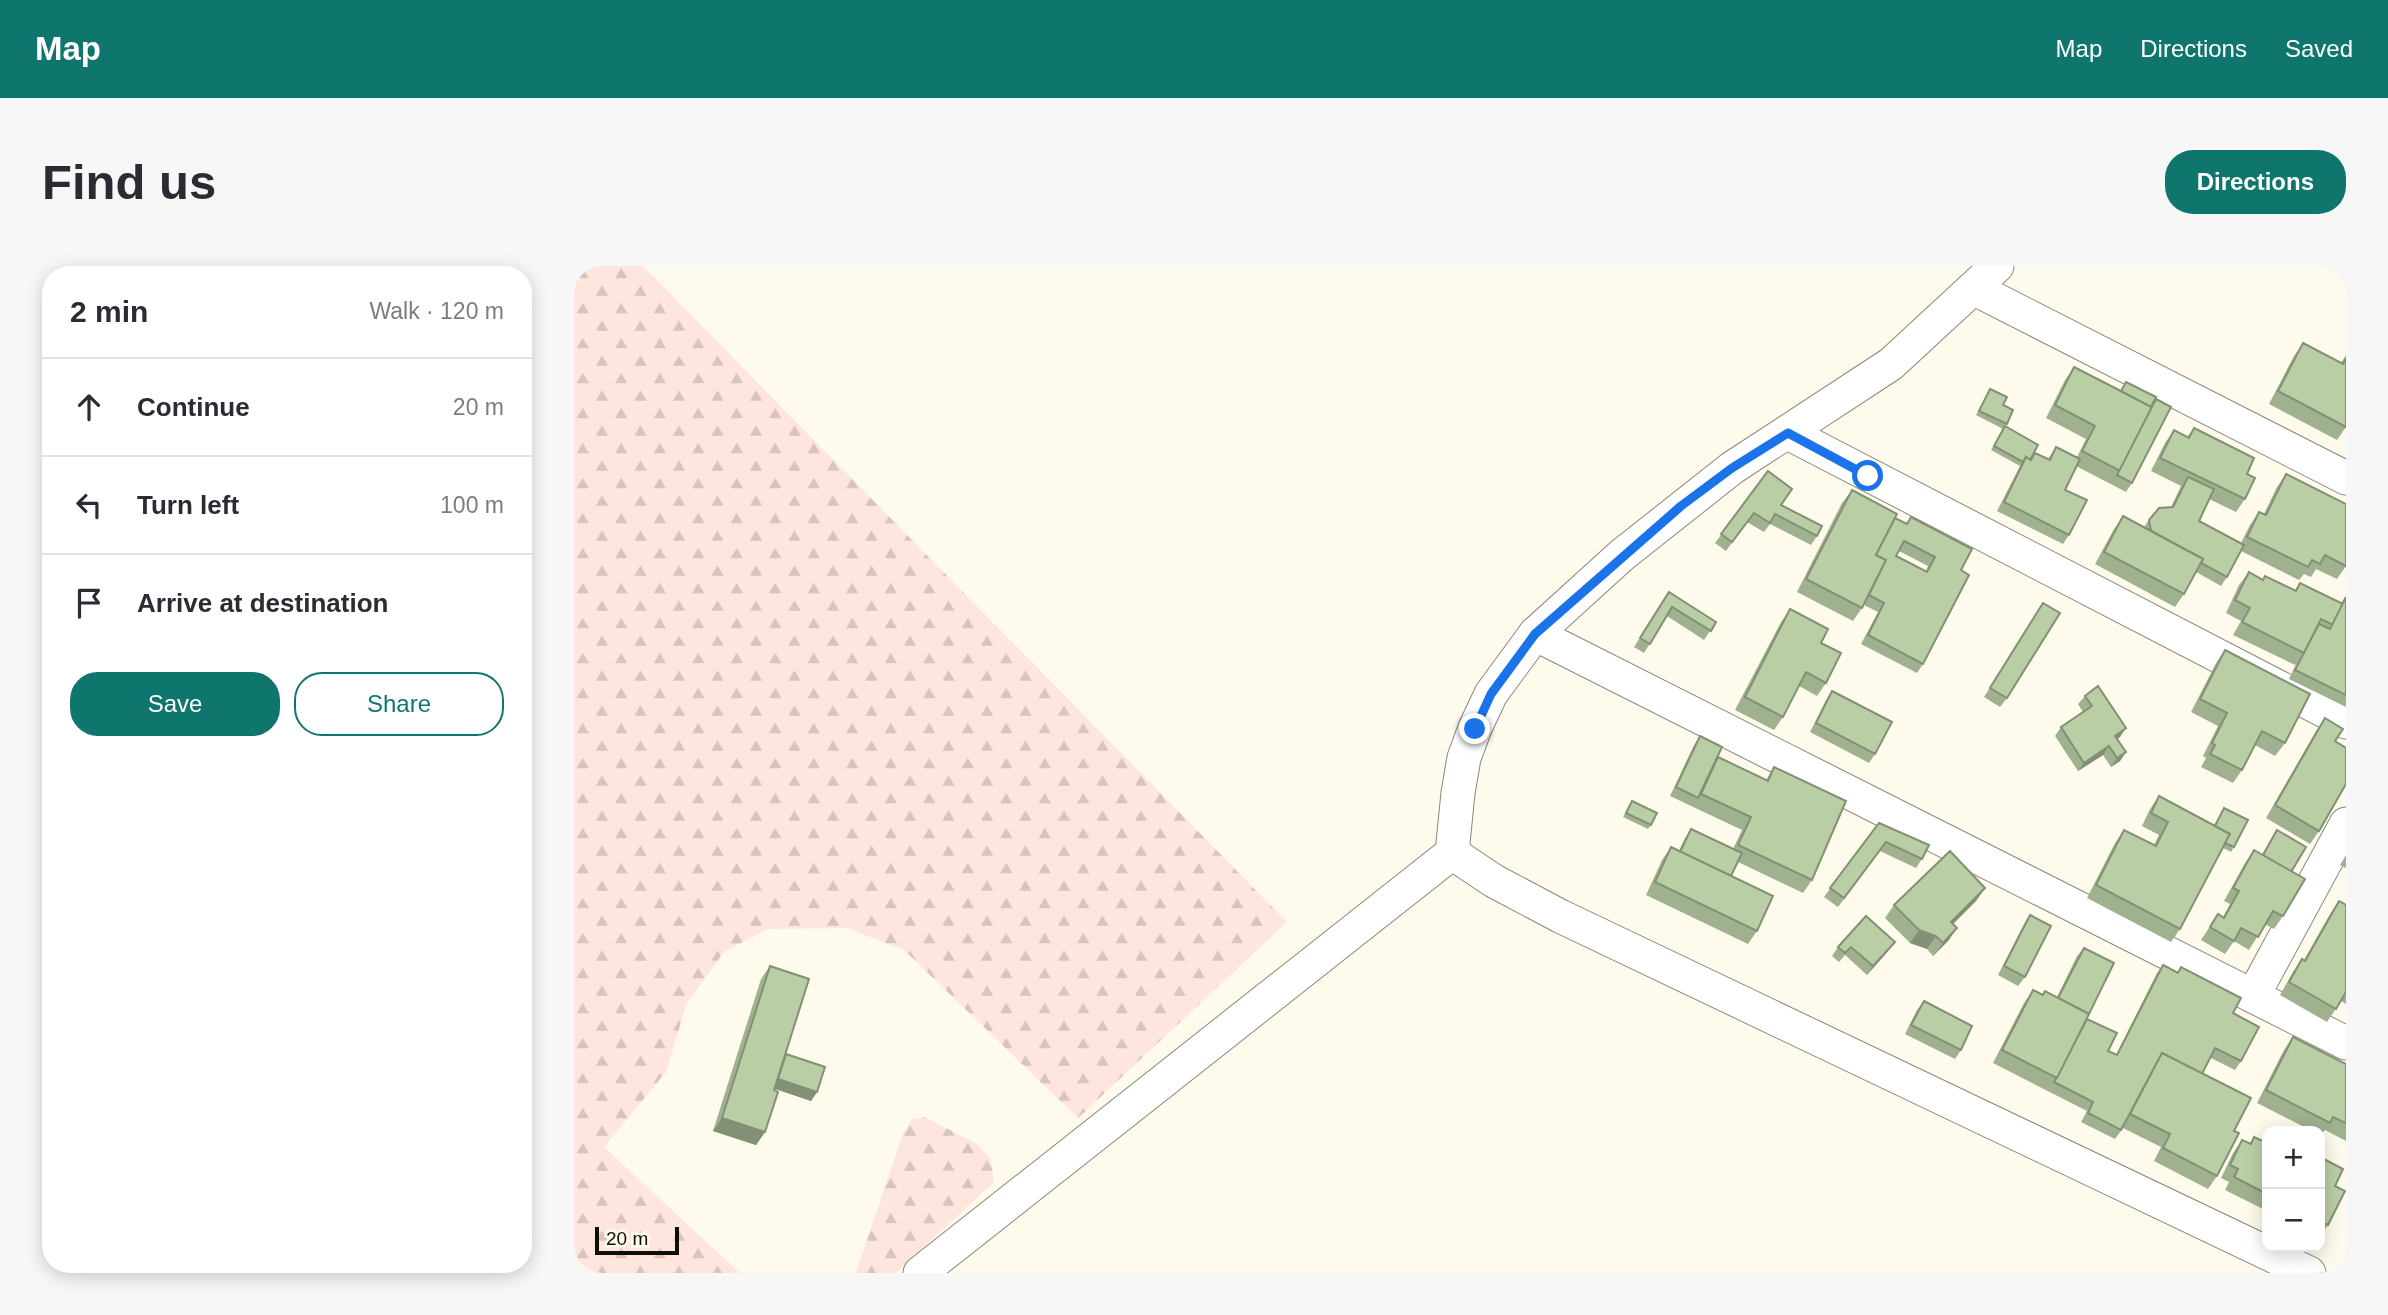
<!DOCTYPE html>
<meta charset="utf-8">
<style>
body{margin:0;font-family:Helvetica,sans-serif;background:#f7f7f7;color:#2b2b33}
.controls{position:absolute;right:21px;bottom:21px;display:grid;overflow:hidden;border-radius:14px;box-shadow:0 4px 18px #0003}
.controls button{width:63px;height:63px;display:grid;place-items:center;padding:0;border:0;border-bottom:2px solid #e1e1e2;background:#fff;color:#2b2b33;font:35px sans-serif}
.scale{position:absolute;left:21px;bottom:18px;width:84px;box-sizing:border-box;padding-left:7px;border:4px solid #0f0f0a;border-top:0;font-size:19px;line-height:24px;white-space:nowrap;color:#0f0f0a;-webkit-text-stroke:5px #fefbec;paint-order:stroke}
.stop{position:absolute;width:21px;height:21px;margin:-16px;border:5px solid #1a73e8;border-radius:50%;background:#fff}
.stop.end{background:#1a73e8;border-color:#fff;box-shadow:0 2px 7px #0008}
.list{margin:0;padding:0;list-style:none}
h2{display:flex;justify-content:space-between;align-items:center;height:91px;margin:0;padding:0 28px;font-size:30px}
h2 small{font-size:23px;font-weight:400;color:#7c7c81}
.list li{display:grid;grid-template-columns:46px 1fr auto;gap:21px;align-items:center;box-sizing:border-box;height:98px;padding:0 28px;border-top:2px solid #e1e1e2}
.list b{display:block;font-size:26px;white-space:nowrap}
.list em{font-size:23px;font-style:normal;color:#7c7c81}
.actions{display:flex;gap:14px;padding:21px 28px}
.actions a{flex:1;padding:16px 0;border:2px solid #0f766e;border-radius:28px;text-align:center;font-size:24px;color:#0f766e}
.actions .main{background:#0f766e;color:#fff}
.icon{flex:none;width:38px;height:38px;fill:none;stroke:currentColor;stroke-width:2;stroke-linecap:round;stroke-linejoin:round}
.map{position:relative;flex:none;width:1772px;height:1007px;overflow:hidden;border-radius:28px}
header{display:flex;align-items:center;gap:42px;box-sizing:border-box;height:98px;padding:0 35px;background:#0f766e;color:#fff}
header strong{font-size:33px}
nav{display:flex;gap:38px;margin-inline-start:auto;font-size:24px}
.intro{display:flex;align-items:center;justify-content:space-between;box-sizing:border-box;height:168px;padding:0 42px}
h1{margin:0;font-size:49px}
.button{padding:18px 32px;border-radius:28px;background:#0f766e;color:#fff;font-size:24px;font-weight:700}
main{display:flex;gap:42px;padding:0 42px}
aside{flex:1;background:#fff;border-radius:28px;box-shadow:0 4px 18px #0003}
.map>svg:first-child{display:block}
</style>
<header>
<strong>Map</strong>
<nav><a>Map</a><a>Directions</a><a>Saved</a></nav>
</header>
<div class="intro"><h1>Find us</h1><a class="button">Directions</a></div>
<main>
<aside>
<h2>2 min<small>Walk · 120 m</small></h2>
<ul class="list">
<li><svg class="icon" aria-label="ahead" viewBox="0 0 24 24"><path d="M12 20V5M6 11l6-6 6 6"/></svg><div><b>Continue</b></div><em>20 m</em></li>
<li><svg class="icon" aria-label="left" viewBox="0 0 24 24"><path d="M17 20v-9H6M10 6l-5 5 5 5"/></svg><div><b>Turn left</b></div><em>100 m</em></li>
<li><svg class="icon" aria-label="arrive" viewBox="0 0 24 24"><path d="M6 21V4h12l-3 4 3 4H6"/></svg><div><b>Arrive at destination</b></div></li>
</ul>
<div class="actions"><a class="main">Save</a><a>Share</a></div>
</aside>
<div class="map">
<svg width="1772" height="1007" viewBox="0 0 1772 1007">
<defs>
<pattern id="forest-firs" width="22" height="20" patternUnits="userSpaceOnUse" patternTransform="scale(1.75)"><rect width="22" height="20" fill="#fee6de"/><path d="M5 1l3.5 6h-7zM16 11l3.5 6h-7z" fill="#d8c4bd"/></pattern>
</defs>
<rect width="100%" height="100%" fill="#fefbec"/>
<g fill="url(#forest-firs)">
<polygon points="0,0 69,0 713,656 504,852 330,684 273,662 194,663 150,686 113,737 92,806 30,881 166,1007 0,1007"/>
<polygon points="350,851 402,877 417,893 420,916 322,1007 282,1007 328,870 338,853"/>
</g>
<g fill="none" stroke-linecap="round" stroke-linejoin="round">
<defs>
<g id="minor">
<polyline points="1401,23 1772,212"/>
<polyline points="1214,167 1772,456"/>
<polyline points="961,368 1772,777"/>
<polyline points="878,587 920,615 986,650 1735,1007"/>
<polyline points="1679,730 1772,558"/>
<polyline points="346,1007 878,587 884,527 890,492 901,462 917,428 961,368 1048,289 1158,202 1317,98 1423,0"/>
</g>
</defs>
<use href="#minor" stroke="#898779" stroke-width="35"/>
<use href="#minor" stroke="#fff" stroke-width="33"/>
</g>
<g fill="#a0b18f" fill-rule="evenodd">
<polygon points="1729,77 1767,97 1772,89 1772,161 1763,174 1695,138 1720,90"/>
<polygon points="1500,101 1547,125 1552,116 1578,139 1582,133 1558,217 1552,226 1502,200 1491,224 1495,269 1489,278 1423,245 1446,200 1417,184 1431,160 1458,191 1474,193 1482,181 1503,191 1512,173 1472,152 1491,114"/>
<polygon points="1416,123 1429,139 1433,158 1429,163 1402,149"/>
<polygon points="1620,162 1673,208 1671,233 1662,246 1635,233 1625,255 1667,277 1676,259 1685,246 1690,248 1703,221 1712,208 1772,300 1763,313 1742,303 1737,311 1730,308 1725,314 1667,285 1653,311 1647,320 1622,306 1610,328 1601,341 1521,298 1540,263 1549,250 1570,261 1575,254 1597,241 1607,220 1577,205 1591,177 1600,164 1613,171"/>
<polygon points="1194,205 1207,239 1243,270 1237,279 1196,258 1190,266 1173,256 1152,285 1141,277"/>
<path d="M1278,224L1321,252L1332,258L1337,251L1387,304L1349,398L1343,407L1287,378L1304,346L1290,339L1279,355L1223,326L1268,237ZM1325,285L1354,300L1352,305L1322,290Z"/>
<polygon points="1675,306 1689,313 1691,310 1721,324 1726,317 1767,337 1772,330 1772,441 1715,413 1722,398 1721,399 1659,369 1667,355 1652,347 1665,319"/>
<polygon points="1095,326 1142,356 1130,374 1093,350 1070,387 1060,381"/>
<polygon points="1469,337 1433,432 1426,441 1410,431"/>
<polygon points="1216,343 1247,377 1252,417 1243,430 1225,420 1209,451 1200,464 1161,444 1207,356"/>
<polygon points="1651,384 1711,477 1701,490 1681,479 1668,504 1659,517 1627,501 1632,492 1629,490 1644,460 1617,446 1642,397"/>
<polygon points="1258,425 1301,488 1295,497 1236,466 1252,434"/>
<polygon points="1511,430 1546,471 1543,473 1552,486 1546,495 1537,501 1529,489 1504,505 1481,470 1487,461 1509,446 1504,438"/>
<polygon points="1751,452 1761,475 1745,565 1736,578 1692,552 1742,465"/>
<polygon points="1126,470 1142,494 1192,514 1200,501 1238,614 1229,627 1164,596 1157,610 1183,665 1174,678 1072,629 1088,594 1097,581 1105,585 1111,572 1117,563 1159,583 1168,564 1096,530 1120,479"/>
<polygon points="1585,530 1640,559 1650,542 1660,581 1657,586 1649,582 1606,663 1597,676 1513,632 1541,577 1550,564 1580,579 1585,569 1568,560 1576,543"/>
<polygon points="1058,535 1077,559 1074,563 1049,551"/>
<polygon points="1305,557 1348,593 1342,602 1306,585 1264,641 1250,631"/>
<polygon points="1703,564 1717,606 1709,650 1700,663 1691,658 1675,684 1660,675 1651,688 1627,674 1644,648 1649,651 1656,638 1650,635 1671,597 1680,584 1688,589"/>
<polygon points="1772,589 1772,602 1766,599"/>
<polygon points="1411,622 1402,635 1379,658 1383,662 1374,675 1359,690 1353,683 1336,677 1311,652 1320,639"/>
<polygon points="1765,635 1772,639 1772,738 1767,735 1753,756 1706,729 1719,706 1728,693 1730,694 1756,648"/>
<polygon points="1456,649 1451,711 1444,720 1424,709 1450,658"/>
<polygon points="1292,650 1314,685 1293,709 1271,689 1265,696 1258,690 1264,681"/>
<polygon points="1510,682 1515,748 1513,753 1534,785 1542,789 1583,707 1589,699 1604,706 1607,701 1659,747 1667,795 1661,804 1637,792 1628,808 1660,865 1643,910 1634,923 1580,895 1587,881 1549,862 1541,873 1507,856 1513,845 1419,797 1450,737 1459,724 1469,729 1483,731 1503,690"/>
<polygon points="196,700 212,788 243,826 237,835 201,823 191,866 182,879 139,865 187,713"/>
<polygon points="1350,735 1387,784 1381,793 1331,768 1343,744"/>
<polygon points="1719,771 1772,798 1772,875 1751,864 1746,870 1746,865 1738,865 1683,837 1710,784"/>
<polygon points="1680,871 1693,877 1693,945 1651,924 1655,916 1647,912 1659,887 1668,874 1676,877"/>
<polygon points="1746,891 1761,920 1754,959 1746,971"/>
</g>
<g fill="#829074">
<polygon points="1552,462 1546,471 1535,479 1541,470"/>
<polygon points="1535,480 1529,489 1504,505 1510,497"/>
<polygon points="1552,486 1546,495 1537,501 1543,492"/>
<polygon points="1411,622 1402,635 1368,669 1377,656"/>
<polygon points="1383,662 1374,675 1359,690 1369,677"/>
<polygon points="1345,664 1362,670 1353,683 1336,677"/>
<polygon points="1321,676 1314,685 1293,709 1299,700"/>
<polygon points="202,813 243,826 237,835 196,821"/>
<polygon points="148,852 191,866 182,879 139,865"/>
</g>
<g fill="#bacea6" stroke="#829074" stroke-width="2" fill-rule="evenodd">
<polygon points="1729,77 1769,98 1772,92 1772,161 1704,125"/>
<polygon points="1500,101 1578,141 1546,205 1508,185 1521,160 1481,139"/>
<polygon points="1552,116 1582,131 1577,141 1547,125"/>
<polygon points="1416,123 1433,131 1429,139 1439,144 1433,158 1405,145"/>
<polygon points="1582,133 1597,141 1558,217 1543,209"/>
<polygon points="1431,160 1464,179 1456,194 1452,191 1449,196 1420,180"/>
<polygon points="1620,162 1680,192 1673,208 1681,212 1671,233 1586,192 1600,164 1615,172"/>
<polygon points="1482,181 1506,193 1491,224 1513,234 1495,269 1430,236 1452,191 1457,194 1461,187 1476,194"/>
<polygon points="1194,205 1218,223 1207,239 1248,260 1243,270 1201,248 1196,257 1180,247 1158,276 1147,268"/>
<polygon points="1712,208 1772,238 1772,300 1751,289 1746,298 1738,294 1734,301 1673,271 1685,246 1692,249"/>
<polygon points="1614,211 1640,223 1625,255 1670,279 1653,311 1627,297 1629,293 1577,265 1575,254 1585,242 1599,241"/>
<polygon points="1278,224 1323,248 1302,289 1312,294 1288,342 1232,313"/>
<polygon points="1549,250 1629,293 1610,328 1530,286"/>
<path d="M1337,251L1398,283L1387,304L1395,309L1349,398L1294,369L1310,337L1295,329L1312,294L1302,289L1321,252L1333,258ZM1330,275L1361,291L1353,306L1322,290Z"/>
<polygon points="1675,306 1689,314 1691,310 1722,325 1726,317 1769,338 1759,359 1747,353 1730,387 1668,356 1676,342 1661,334"/>
<polygon points="1095,326 1142,356 1137,365 1098,341 1076,378 1066,372"/>
<polygon points="1772,331 1772,429 1721,404 1745,358 1756,363"/>
<polygon points="1469,337 1486,347 1433,432 1416,422"/>
<polygon points="1216,343 1254,363 1247,377 1267,387 1252,417 1232,406 1209,451 1171,431"/>
<polygon points="1651,384 1736,428 1711,477 1688,465 1668,504 1636,488 1641,479 1638,477 1653,447 1626,433"/>
<polygon points="1524,420 1552,462 1541,470 1552,486 1543,492 1535,480 1510,497 1487,461 1518,440 1511,430"/>
<polygon points="1258,425 1318,456 1301,488 1242,457"/>
<polygon points="1751,452 1769,463 1761,475 1772,482 1772,518 1745,565 1701,539"/>
<polygon points="1126,470 1148,481 1124,532 1102,521"/>
<polygon points="1144,491 1194,515 1200,501 1272,535 1238,614 1164,579 1177,551 1127,528"/>
<polygon points="1585,530 1656,568 1606,663 1522,619 1550,564 1582,580 1594,556 1577,547"/>
<polygon points="1058,535 1083,547 1077,559 1052,547"/>
<polygon points="1650,542 1674,554 1660,581 1651,577 1656,568 1641,560"/>
<polygon points="1305,557 1355,579 1348,593 1312,576 1270,632 1256,622"/>
<polygon points="1117,563 1168,587 1157,610 1106,586"/>
<polygon points="1703,564 1732,581 1717,606 1689,589"/>
<polygon points="1097,581 1199,630 1183,665 1081,616"/>
<polygon points="1680,584 1731,613 1709,650 1699,645 1684,671 1667,662 1660,675 1636,661 1644,648 1650,652 1665,625 1659,622"/>
<polygon points="1376,585 1411,622 1377,656 1383,662 1369,677 1362,670 1345,664 1320,639"/>
<polygon points="1765,635 1772,639 1772,726 1762,743 1715,716 1728,693 1731,695"/>
<polygon points="1456,649 1477,660 1451,711 1430,700"/>
<polygon points="1292,650 1321,676 1299,700 1277,681 1271,687 1264,681"/>
<polygon points="1510,682 1540,697 1515,748 1484,732"/>
<polygon points="1589,699 1604,707 1607,701 1667,732 1659,747 1685,761 1667,795 1641,782 1628,808 1588,787 1547,864 1514,847 1519,836 1480,816 1513,753 1543,767 1534,785 1543,789"/>
<polygon points="196,700 235,713 200,824 204,826 191,866 148,852"/>
<polygon points="1459,724 1469,729 1471,725 1515,748 1483,812 1428,784"/>
<polygon points="1350,735 1398,760 1387,784 1337,759"/>
<polygon points="1719,771 1772,798 1772,857 1759,851 1756,857 1692,824"/>
<polygon points="1588,787 1677,832 1660,865 1665,867 1643,910 1589,882 1596,868 1556,848"/>
<polygon points="212,788 251,801 243,826 204,813"/>
<polygon points="1680,871 1693,877 1693,928 1660,911 1664,903 1656,899 1668,874 1677,878"/>
<polygon points="1746,891 1769,903 1761,920 1771,925 1754,959 1746,955"/>
</g>
<g fill="none" stroke-linecap="round" stroke-linejoin="round">
<polyline stroke="#1a73e8" stroke-width="9" points="901,463 917,428 961,368 1107,240 1158,202 1214,167 1294,210"/>
</g>
</svg>
<div class="controls">
<button>+</button>
<button>−</button>
</div>
<div class="scale">20 m</div>
<div class="stop" style="left:1294px;top:210px"></div>
<div class="stop end" style="left:901px;top:463px"></div>
</div>
</main>
